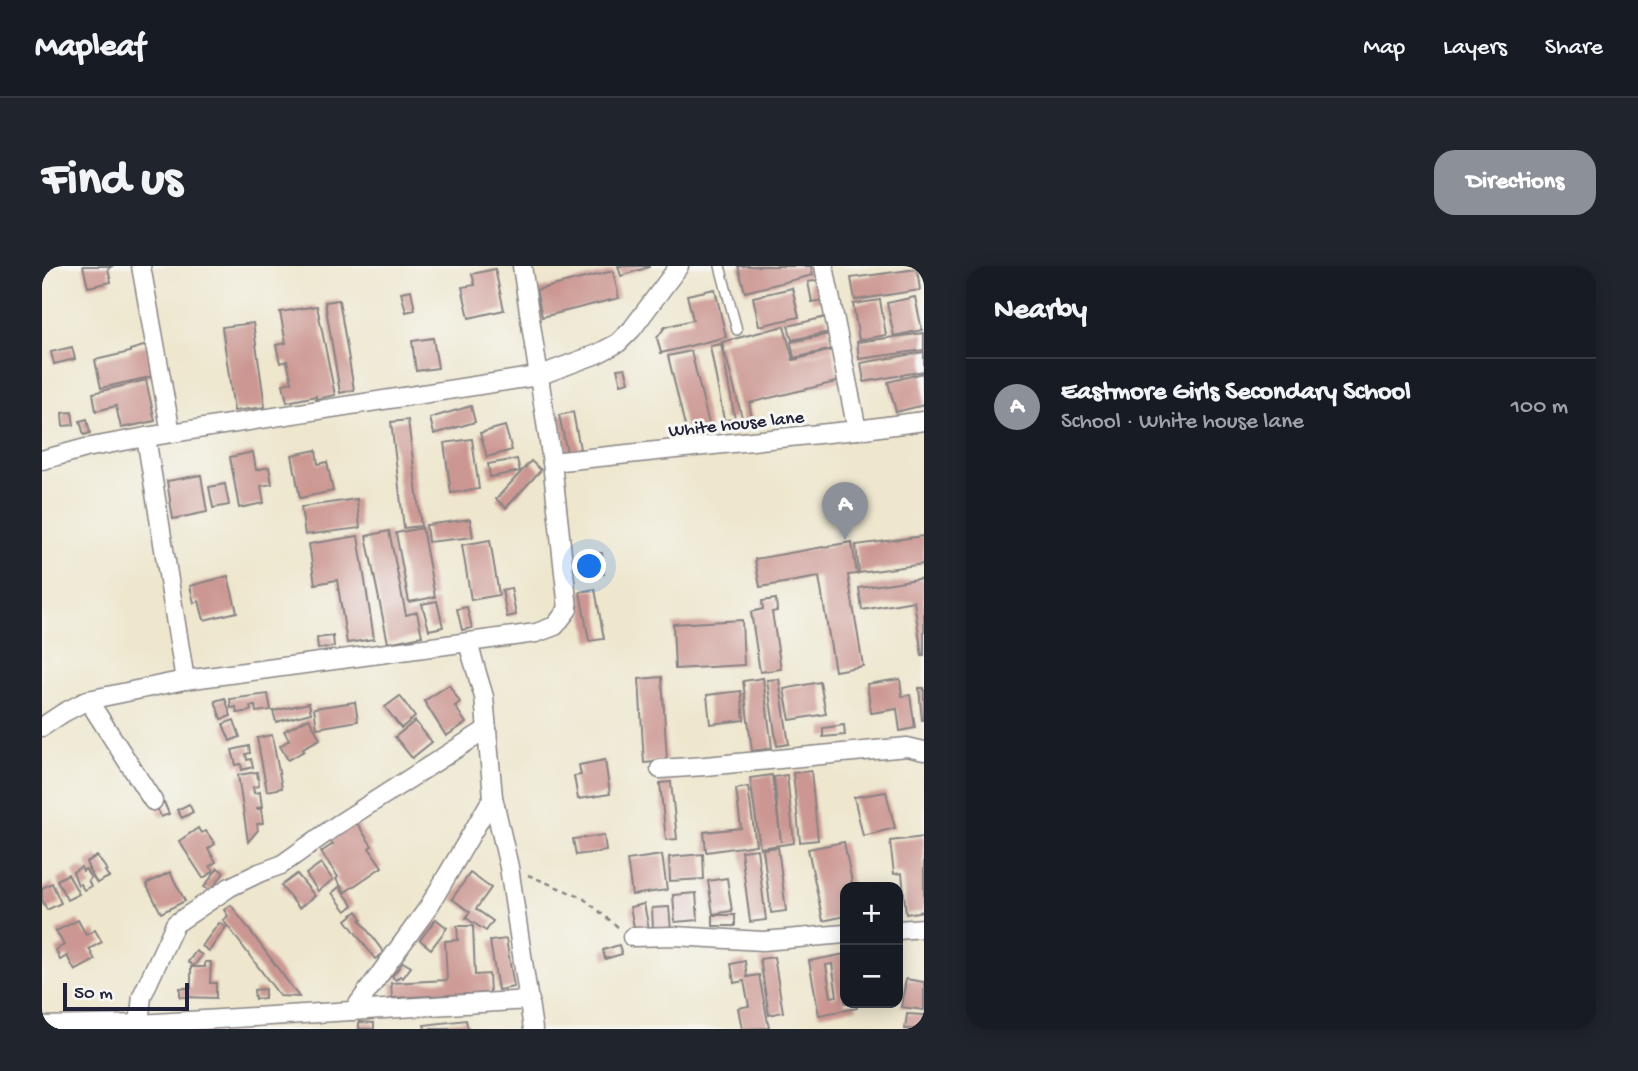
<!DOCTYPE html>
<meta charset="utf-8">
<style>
body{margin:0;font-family:"Gochi Hand",sans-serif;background:#20242c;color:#f1f3f6}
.controls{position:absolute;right:21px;bottom:21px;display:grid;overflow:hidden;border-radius:14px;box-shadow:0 4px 18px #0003}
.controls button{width:63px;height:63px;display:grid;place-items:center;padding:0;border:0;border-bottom:2px solid #363941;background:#171b24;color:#f1f3f6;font:35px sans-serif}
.scale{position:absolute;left:21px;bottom:18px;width:126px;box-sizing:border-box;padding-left:7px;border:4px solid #22223b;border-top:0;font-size:19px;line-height:24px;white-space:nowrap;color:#22223b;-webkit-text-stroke:5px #f6f6f2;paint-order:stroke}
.you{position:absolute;left:548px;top:301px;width:24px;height:24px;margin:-18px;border:5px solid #fff;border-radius:50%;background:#1a73e8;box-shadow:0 0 0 10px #1a73e833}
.badge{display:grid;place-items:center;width:46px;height:46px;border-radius:50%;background:#8c9099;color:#fff;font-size:23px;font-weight:700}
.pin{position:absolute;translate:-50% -58px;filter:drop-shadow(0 2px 4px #0008)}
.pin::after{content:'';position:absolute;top:37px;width:24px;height:21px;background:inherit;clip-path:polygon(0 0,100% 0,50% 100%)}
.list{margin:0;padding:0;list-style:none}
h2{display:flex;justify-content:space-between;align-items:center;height:91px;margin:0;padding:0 28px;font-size:30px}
h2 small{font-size:23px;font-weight:400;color:#9ea1a6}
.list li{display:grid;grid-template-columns:46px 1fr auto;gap:21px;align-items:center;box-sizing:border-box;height:98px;padding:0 28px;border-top:2px solid #363941}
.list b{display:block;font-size:26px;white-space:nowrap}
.list p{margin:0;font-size:23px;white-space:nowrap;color:#9ea1a6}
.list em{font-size:23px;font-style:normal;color:#9ea1a6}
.map{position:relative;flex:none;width:882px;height:763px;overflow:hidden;border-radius:21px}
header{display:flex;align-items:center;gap:42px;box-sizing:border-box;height:98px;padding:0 35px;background:#171b24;border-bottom:2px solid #363941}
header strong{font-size:33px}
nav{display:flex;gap:38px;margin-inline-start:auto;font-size:24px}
.intro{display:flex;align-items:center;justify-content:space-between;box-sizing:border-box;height:168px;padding:0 42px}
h1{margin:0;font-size:49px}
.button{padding:18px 32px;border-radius:21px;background:#8c9099;color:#fff;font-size:24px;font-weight:700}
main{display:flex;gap:42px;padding:0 42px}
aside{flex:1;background:#171b24;border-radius:21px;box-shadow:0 4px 18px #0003}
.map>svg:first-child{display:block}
</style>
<header>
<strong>Mapleaf</strong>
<nav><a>Map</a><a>Layers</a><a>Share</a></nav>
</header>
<div class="intro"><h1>Find us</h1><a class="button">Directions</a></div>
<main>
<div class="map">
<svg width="882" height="763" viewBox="0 0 882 763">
<rect width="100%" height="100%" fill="#f6f6f2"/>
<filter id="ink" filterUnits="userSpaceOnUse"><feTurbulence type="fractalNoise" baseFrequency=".0143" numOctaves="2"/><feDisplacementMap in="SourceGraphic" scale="14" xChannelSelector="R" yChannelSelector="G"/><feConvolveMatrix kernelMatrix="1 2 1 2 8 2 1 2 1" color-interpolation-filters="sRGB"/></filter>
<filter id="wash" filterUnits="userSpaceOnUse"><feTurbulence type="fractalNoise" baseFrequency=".00686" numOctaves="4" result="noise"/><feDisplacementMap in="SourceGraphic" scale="28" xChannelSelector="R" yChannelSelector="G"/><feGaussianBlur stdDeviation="1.57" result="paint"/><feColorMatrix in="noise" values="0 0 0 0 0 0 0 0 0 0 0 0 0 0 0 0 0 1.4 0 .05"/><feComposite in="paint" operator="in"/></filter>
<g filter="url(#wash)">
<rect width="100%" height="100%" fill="#eee7ce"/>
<g id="blocks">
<g fill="#cc9792" fill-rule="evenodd">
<polygon points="41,0 70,0 66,3 69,16 46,21"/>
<polygon points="576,0 607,0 607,1 579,10"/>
<polygon points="696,0 769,0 771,9 703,26"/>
<polygon points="453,3 462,44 427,52 420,21 433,19 430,8"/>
<polygon points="875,3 878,24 813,34 809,12"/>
<polygon points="571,5 577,32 500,51 494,24"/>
<polygon points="778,14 781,34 770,36 766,16"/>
<polygon points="750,22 757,51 717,60 711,31"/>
<polygon points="673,23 684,71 619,87 615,72 623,61 651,54 645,29"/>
<polygon points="369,24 373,44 364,46 359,26"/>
<polygon points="873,31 880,64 852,70 845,37"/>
<polygon points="297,34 312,124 298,127 283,36"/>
<polygon points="838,34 844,69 817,74 811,38"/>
<polygon points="275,40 293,129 274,133 274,130 245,136 241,118 250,116 245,95 238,97 234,79 244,77 238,46"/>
<polygon points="784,51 788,66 750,74 746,60"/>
<polygon points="211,57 223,141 192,145 180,61"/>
<polygon points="742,60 751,94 790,84 798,115 707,137 711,156 702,159 680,76"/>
<polygon points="882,67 882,84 817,93 815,76"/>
<polygon points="788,68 791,83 752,92 749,76"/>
<polygon points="391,72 396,102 374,105 370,75"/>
<polygon points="679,78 693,153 682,154 668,80"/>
<polygon points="105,79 112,110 59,122 53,94 88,86 88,84"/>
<polygon points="30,81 33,93 12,98 9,86"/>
<polygon points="649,85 669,167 646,172 626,90"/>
<polygon points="882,86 882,105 822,116 819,97"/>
<polygon points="583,102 587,116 579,118 575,103"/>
<polygon points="881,107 882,139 854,146 846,116"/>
<polygon points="104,114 113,155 79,162 74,140 54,145 51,127"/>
<polygon points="429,140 433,156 392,168 388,152"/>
<polygon points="30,146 32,159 21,160 20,147"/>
<polygon points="531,146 538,183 525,186 517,149"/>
<polygon points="45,153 48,167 42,169 38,155"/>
<polygon points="366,154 379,260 362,262 349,156"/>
<polygon points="463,160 470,184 445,191 438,167"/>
<polygon points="430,173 437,223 409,227 402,177"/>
<polygon points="274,184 276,198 285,196 291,225 258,232 250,189"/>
<polygon points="211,186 214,204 227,201 230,218 219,220 222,237 197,242 188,191"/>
<polygon points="475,193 478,205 448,211 446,198"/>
<polygon points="489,195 499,204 464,242 454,233"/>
<polygon points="159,209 165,246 131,253 125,215"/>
<polygon points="183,218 187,239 171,242 167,221"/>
<polygon points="315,233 318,262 263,269 259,241"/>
<polygon points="428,253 431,271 386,276 384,259"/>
<polygon points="380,262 393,331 367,336 354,267"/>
<polygon points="347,265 364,349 375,346 380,370 346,377 324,270"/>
<polygon points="316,270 332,373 305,377 295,314 273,318 267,278"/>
<polygon points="882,270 882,298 817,307 814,279"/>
<polygon points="448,274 457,329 429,334 420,279"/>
<polygon points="810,276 815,308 806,309 821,400 793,405 777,311 718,321 713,293"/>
<polygon points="560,287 562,308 545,309 543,288"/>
<polygon points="186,310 195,346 162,354 157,335 152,337 148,320"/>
<polygon points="882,312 882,390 880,390 872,335 820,344 817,322"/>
<polygon points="469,322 474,349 465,351 460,324"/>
<polygon points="553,323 562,373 547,375 538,326"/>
<polygon points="734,333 735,345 730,346 739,403 718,406 709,346 721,343 720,335"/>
<polygon points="395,335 401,361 387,364 380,338"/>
<polygon points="425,341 430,362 420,364 415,343"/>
<polygon points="700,354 702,399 633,403 631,358"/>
<polygon points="291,370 292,381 276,383 275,372"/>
<polygon points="620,411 625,495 602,497 597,413"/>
<polygon points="721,412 730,482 710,485 701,415"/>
<polygon points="737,413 747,478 735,480 725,414"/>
<polygon points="858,413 860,430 868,429 873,462 858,465 855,443 829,447 825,418"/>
<polygon points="778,416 784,448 748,454 742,423"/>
<polygon points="407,419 418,436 413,440 424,457 404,470 382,435"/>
<polygon points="877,422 882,422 882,454 880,454"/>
<polygon points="699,425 702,454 668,458 665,429"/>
<polygon points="226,428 229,444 214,446 213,440 208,440 209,445 195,447 194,441 189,442 188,433"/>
<polygon points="358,430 373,451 359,462 343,441"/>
<polygon points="183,432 189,450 179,453 173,435"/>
<polygon points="313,436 316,455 275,462 272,442"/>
<polygon points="267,437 269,447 234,456 231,445"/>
<polygon points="267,452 278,473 261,482 262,485 246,494 238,480 247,474 242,465"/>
<polygon points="192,454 198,471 188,475 181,458"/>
<polygon points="373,455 390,476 370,492 353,471"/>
<polygon points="802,459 803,469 781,471 781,462"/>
<polygon points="230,469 240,522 225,525 215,472"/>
<polygon points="207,480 208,487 204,488 205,494 209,493 211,501 200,504 199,498 194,499 190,484"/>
<polygon points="563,494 568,528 536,533 532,510 539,509 537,499"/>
<polygon points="769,505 776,574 758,576 751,507"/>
<polygon points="215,506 217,520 211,521 212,527 218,526 220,541 215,542 215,543 219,543 221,557 215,558 216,564 206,576 196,509"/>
<polygon points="730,509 739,576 732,511 745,509 752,577 718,582 708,512"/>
<polygon points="629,516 635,573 624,574 618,517"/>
<polygon points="706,521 714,579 664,586 662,566 699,562 694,523"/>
<polygon points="844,526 853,562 821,570 812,531"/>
<polygon points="122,536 127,548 119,551 114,540"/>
<polygon points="147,538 151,546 140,552 135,544"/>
<polygon points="314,556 330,580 327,582 340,601 303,626 294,613 296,611 279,586 291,578 288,574"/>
<polygon points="156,562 159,567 164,565 173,578 166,583 174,596 168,600 172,605 161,612 137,575"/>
<polygon points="562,569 564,585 534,589 531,573"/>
<polygon points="882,571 882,645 864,648 860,607 852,608 848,575"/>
<polygon points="802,576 811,621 803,621 803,650 781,655 766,583"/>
<polygon points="736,581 744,645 729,647 721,583"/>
<polygon points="715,583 724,654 708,656 699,585"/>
<polygon points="661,588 662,613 628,615 627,591"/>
<polygon points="620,589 625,624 590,629 585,594"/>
<polygon points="55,590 65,604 63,605 67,611 55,617 46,603 47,603 44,596"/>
<polygon points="279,597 291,614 276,625 264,608"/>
<polygon points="39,601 41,605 43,603 49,612 46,614 49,620 42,624 38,618 36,619 31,606"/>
<polygon points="176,602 182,607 168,625 162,621"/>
<polygon points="128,606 143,635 119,647 104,618"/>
<polygon points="428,607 449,622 434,643 451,655 444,665 424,652 428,646 410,633"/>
<polygon points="26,608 37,628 25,634 15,614"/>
<polygon points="255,608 273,630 257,642 239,620"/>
<polygon points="685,612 690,645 671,648 666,615"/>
<polygon points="10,617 19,637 5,644 0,634 0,622"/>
<polygon points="297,621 311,639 304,645 290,627"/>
<polygon points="654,627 656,654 633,656 631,629"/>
<polygon points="602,638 607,663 593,666 588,641"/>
<polygon points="189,639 257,731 238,730 181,654 186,650 182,644"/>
<polygon points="627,641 629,663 611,664 610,642"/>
<polygon points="315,645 320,653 318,654 342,687 333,693 304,654"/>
<rect x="671" y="649" width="22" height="11"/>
<polygon points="394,653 405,662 389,683 378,674"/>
<polygon points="36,654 44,669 53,664 60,676 47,683 53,694 33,705 25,690 18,694 14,684 22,679 14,665"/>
<polygon points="177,657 184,661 167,685 160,680"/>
<polygon points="415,660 431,660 433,709 447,708 448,727 350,732 349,717 405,714 403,675 416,674"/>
<polygon points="464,673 472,721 456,724 448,675"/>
<polygon points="577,679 580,688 563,693 561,684"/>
<polygon points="154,685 160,689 152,700 146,696"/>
<path d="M803,688V737H813L815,742L777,749L767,695ZM790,698L795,730L789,731L784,699Z"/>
<polygon points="732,691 741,746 727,749 718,693"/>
<polygon points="703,695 705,711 717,709 727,762 700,763 696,742 707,740 702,715 692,717 689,698"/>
<polygon points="163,696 169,696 168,717 174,717 174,732 138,731 138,722 149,722 149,701 163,701"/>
<polygon points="361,696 369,701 361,712 358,710 354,714 350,711"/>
<polygon points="864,713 882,716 882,744 859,741"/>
<polygon points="223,723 223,733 213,733 212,724"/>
<polygon points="865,748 882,749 882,763 863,763"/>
<polygon points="424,754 426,763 383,763 382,759"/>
<polygon points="317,756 332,757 332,763 317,763"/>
</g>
</g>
</g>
<g filter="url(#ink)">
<use href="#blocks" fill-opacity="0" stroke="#888484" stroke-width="2"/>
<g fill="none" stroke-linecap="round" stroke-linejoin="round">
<defs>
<polyline id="lane" points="678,0 695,64"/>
<g id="street">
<polyline points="99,0 129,167"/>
<polyline points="782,0 815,164"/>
<polyline points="104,171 143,414"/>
<polyline points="0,194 44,182 104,171 496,110 555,88 576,77 590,63 637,0"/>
<polyline points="510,196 815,164 882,155"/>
<polyline points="426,377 442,431 451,531 467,601 491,763"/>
<polyline points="46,434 111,535"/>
<polyline points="0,461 21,447 46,434 143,414 494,367 513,360 526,343 510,196 480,0"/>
<polyline points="618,503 663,500 865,481 882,485"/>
<polyline points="856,664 882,662"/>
<polyline points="590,671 632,670 721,675 803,668"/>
<polyline points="311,745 386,642 451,531"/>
<polyline points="97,758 100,730 133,658 188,621 217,607 239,599 295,559 445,463"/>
<polyline points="0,760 97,758 488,734"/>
</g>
</defs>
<use href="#lane" stroke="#888484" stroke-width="12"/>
<use href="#street" stroke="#888484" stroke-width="21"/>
<polyline stroke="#888484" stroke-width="2.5" stroke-dasharray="5 5" stroke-linecap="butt" points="486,609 541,632 576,661"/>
<use href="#lane" stroke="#fff" stroke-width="9"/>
<use href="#street" stroke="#fff" stroke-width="18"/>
</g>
</g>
<g text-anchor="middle" stroke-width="6" stroke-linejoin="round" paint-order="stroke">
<g font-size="19" fill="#22223b" stroke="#f6f6f2">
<text transform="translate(694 156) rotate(-6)" y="7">White house lane</text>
</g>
</g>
</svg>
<div class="controls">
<button>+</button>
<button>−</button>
</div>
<div class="scale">50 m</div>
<div class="you"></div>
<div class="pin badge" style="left:803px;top:274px">A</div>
</div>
<aside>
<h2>Nearby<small></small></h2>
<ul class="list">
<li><span class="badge">A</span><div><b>Eastmore Girls Secondary School</b><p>School · White house lane</p></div><em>100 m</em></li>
</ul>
</aside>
</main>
